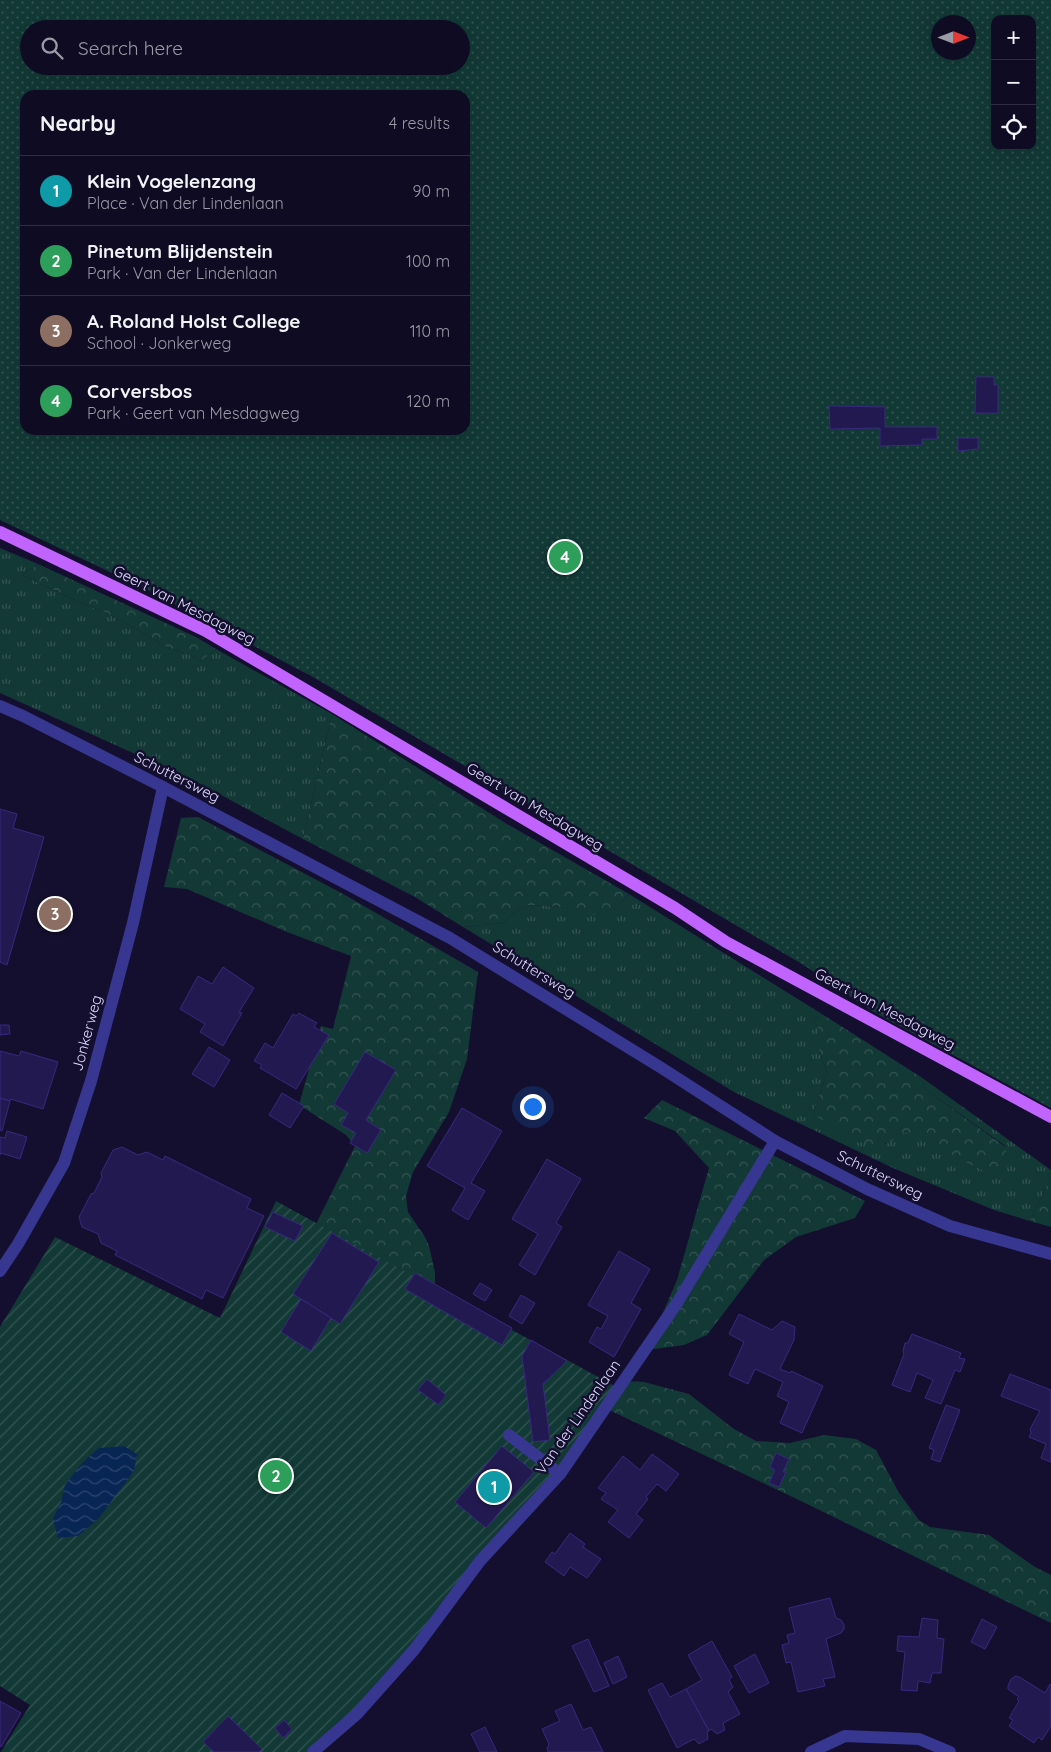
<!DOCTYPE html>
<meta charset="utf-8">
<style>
body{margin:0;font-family:Quicksand,sans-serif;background:#1d192f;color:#f1f3f6}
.controls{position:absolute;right:15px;top:15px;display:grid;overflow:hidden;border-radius:10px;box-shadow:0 5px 20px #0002}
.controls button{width:45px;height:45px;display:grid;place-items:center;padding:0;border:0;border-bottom:1px solid #2f2b40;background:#0f0b22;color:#f1f3f6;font:25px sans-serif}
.compass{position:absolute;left:931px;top:15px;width:45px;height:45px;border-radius:50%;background:#0f0b22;box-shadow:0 5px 20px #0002;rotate:90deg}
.you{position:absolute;left:532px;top:1106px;width:18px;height:18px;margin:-12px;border:4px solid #fff;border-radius:50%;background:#1a73e8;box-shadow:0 0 0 8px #1a73e833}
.badge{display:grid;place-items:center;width:32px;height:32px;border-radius:50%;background:#b45309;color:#fff;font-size:16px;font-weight:700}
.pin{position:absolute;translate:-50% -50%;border:2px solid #fff;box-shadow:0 1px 5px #0006}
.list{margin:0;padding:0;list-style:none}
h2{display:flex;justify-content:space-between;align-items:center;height:65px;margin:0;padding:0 20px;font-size:21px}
h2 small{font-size:16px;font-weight:400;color:#9b9ba5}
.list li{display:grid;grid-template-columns:32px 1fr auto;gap:15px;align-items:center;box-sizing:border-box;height:70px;padding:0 20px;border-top:1px solid #2f2b40}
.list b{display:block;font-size:19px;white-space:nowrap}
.list p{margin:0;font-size:16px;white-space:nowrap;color:#9b9ba5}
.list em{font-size:16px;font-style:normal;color:#9b9ba5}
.icon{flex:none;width:28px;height:28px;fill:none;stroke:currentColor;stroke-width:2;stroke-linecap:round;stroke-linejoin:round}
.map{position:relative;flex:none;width:1051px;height:1752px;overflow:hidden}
.search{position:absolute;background:#0f0b22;box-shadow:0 5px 20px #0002;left:20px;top:20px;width:450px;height:55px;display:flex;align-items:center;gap:12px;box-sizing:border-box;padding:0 18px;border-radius:28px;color:#9b9ba5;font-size:19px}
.panel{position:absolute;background:#0f0b22;box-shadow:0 5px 20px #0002;left:20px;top:90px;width:450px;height:345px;border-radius:15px}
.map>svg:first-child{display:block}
</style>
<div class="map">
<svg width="1051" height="1752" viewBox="0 0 1051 1752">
<defs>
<pattern id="grass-tufts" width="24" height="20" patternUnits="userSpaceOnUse" patternTransform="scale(1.25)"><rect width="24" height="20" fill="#123936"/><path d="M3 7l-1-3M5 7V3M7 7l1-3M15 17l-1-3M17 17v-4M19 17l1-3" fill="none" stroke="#345554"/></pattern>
<pattern id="forest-crowns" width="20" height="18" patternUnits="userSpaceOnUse" patternTransform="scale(1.25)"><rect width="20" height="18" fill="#123936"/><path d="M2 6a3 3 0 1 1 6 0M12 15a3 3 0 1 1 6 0" fill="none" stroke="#345554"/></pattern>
<pattern id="park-dots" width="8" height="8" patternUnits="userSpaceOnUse" patternTransform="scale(1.25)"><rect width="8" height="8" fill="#123936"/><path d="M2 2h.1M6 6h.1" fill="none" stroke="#345554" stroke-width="1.8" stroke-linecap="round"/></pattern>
<pattern id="garden-furrows" width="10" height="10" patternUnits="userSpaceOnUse" patternTransform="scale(1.25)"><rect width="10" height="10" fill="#123936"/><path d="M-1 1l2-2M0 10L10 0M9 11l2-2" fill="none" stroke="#345554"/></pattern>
<pattern id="water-waves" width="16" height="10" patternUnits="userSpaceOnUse" patternTransform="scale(1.25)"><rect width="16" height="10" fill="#082654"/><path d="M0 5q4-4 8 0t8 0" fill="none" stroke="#2c456e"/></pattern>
</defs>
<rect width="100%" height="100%" fill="#140f2e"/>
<g fill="url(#grass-tufts)">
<polygon points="0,548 38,564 22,575 79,602 104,612 140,631 168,648 188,654 201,661 216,649 332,714 303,839 195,781 0,693"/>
<polygon points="629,894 822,1014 812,1021 818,1026 818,1048 827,1073 813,1114 886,1144 904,1132 1007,1147 926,1090 921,1077 1051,1170 1051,1176 1030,1221 994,1210 893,1168 734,1092 463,927 503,923 512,914 528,905 560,907 576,910 617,906"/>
</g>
<g fill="url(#forest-crowns)">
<polygon points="38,564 196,637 216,649 201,661 188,654 168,648 140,631 104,612 79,602 22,575"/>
<polygon points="332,714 507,824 629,894 617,906 604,913 594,915 560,907 528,905 512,914 503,923 463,927 415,897 303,839"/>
<polygon points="198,817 345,895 478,972 467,1059 449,1112 413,1172 406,1196 408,1212 425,1237 429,1246 435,1272 435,1284 415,1273 410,1280 314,1228 355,1146 346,1135 299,1105 321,1026 333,1029 351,956 287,932 187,889 164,887 181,818"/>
<path d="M822,1014L921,1077L926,1090L1007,1148L998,1178L905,1132C898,1136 891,1143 884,1144C859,1150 834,1127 813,1114L827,1073L818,1048V1026L812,1021Z"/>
<polygon points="662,1100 865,1201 855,1218 796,1237 764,1260 707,1335 684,1345 647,1350 677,1280 709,1168 675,1131 644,1118"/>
<polygon points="1051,1176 1051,1227 1030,1221"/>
<polygon points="625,1381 644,1382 689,1394 734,1429 756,1441 790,1443 824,1435 856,1439 876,1450 899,1493 919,1520 930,1527 989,1535 1035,1567 1051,1575 1051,1623 803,1502 607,1409"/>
</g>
<path fill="url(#park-dots)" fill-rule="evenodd" d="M0,0H1051V1108L872,1011L802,964L313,677L146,589L0,520ZM995,19H1032V146H995ZM938,22H968V52H938ZM29,29H461V66H29ZM25,95H465V430H25Z"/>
<polygon fill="url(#garden-furrows)" points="276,1201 622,1390 357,1714 314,1752 1,1752 30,1705 0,1686 0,1327 55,1237 220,1318"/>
<polygon fill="url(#water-waves)" points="124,1446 137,1454 134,1471 99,1518 78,1536 58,1538 53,1519 61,1502 65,1485 83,1462 99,1448"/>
<g fill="#231951" stroke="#38297f">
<polygon points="976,377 994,377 994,385 998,385 998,413 975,413"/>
<polygon points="829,406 885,407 885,427 937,427 937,439 922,439 922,445 880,446 880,428 830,429"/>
<polygon points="958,438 978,438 978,449 958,451"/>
<polygon points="0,809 17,814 13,828 44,837 7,965 0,962"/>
<polygon points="223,967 254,988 239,1012 242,1013 223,1046 200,1032 205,1024 180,1009 198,976 212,984"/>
<polygon points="299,1013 317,1023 314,1027 329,1035 296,1089 260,1068 262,1065 254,1061 265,1043 273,1048 293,1014 296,1016"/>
<polygon points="0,1025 9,1025 10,1034 0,1035"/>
<polygon points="209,1047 230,1060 214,1087 192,1074"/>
<polygon points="0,1051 19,1056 21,1051 58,1062 43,1109 11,1099 10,1101 0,1098"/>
<polygon points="365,1052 396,1070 366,1120 381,1130 367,1153 350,1143 356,1133 341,1125 348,1113 334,1104"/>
<polygon points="282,1093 304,1106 290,1128 269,1115"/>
<polygon points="0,1098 10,1101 2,1131 0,1130"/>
<polygon points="462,1108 502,1131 471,1183 485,1191 468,1220 452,1210 465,1188 427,1166"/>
<polygon points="7,1131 27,1137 20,1159 1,1153 0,1155 0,1137 5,1138"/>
<polygon points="122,1147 138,1155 147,1152 163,1160 165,1156 251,1199 247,1208 264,1216 223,1298 206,1290 202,1299 115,1255 117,1251 101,1243 98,1234 82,1227 79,1217 91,1194 94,1193 102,1177 101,1173 113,1150"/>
<polygon points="547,1159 581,1179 556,1223 562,1227 535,1275 519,1265 538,1234 512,1219"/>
<polygon points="273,1212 303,1226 295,1241 265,1227"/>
<polygon points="332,1233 379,1262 340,1324 293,1294"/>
<polygon points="619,1251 650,1269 631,1303 641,1309 614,1357 589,1342 597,1327 601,1329 608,1316 588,1305"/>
<polygon points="415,1273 512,1328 502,1345 405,1289"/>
<polygon points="480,1283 492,1290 485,1301 473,1294"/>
<polygon points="521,1295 535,1303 522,1324 509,1316"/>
<polygon points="301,1299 331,1318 311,1351 281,1332"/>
<polygon points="739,1314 772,1330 782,1321 795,1327 794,1340 780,1369 790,1373 791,1371 823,1386 802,1433 780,1423 789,1402 777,1396 783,1382 755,1369 748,1384 729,1375 744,1342 729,1334"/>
<polygon points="912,1334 961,1353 959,1358 965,1359 960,1372 955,1370 941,1404 925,1398 933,1380 917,1373 910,1392 892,1385 904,1354 903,1351 905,1343 908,1343"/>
<polygon points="531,1340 567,1361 543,1384 550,1440 533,1442 522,1356"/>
<polygon points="1010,1374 1051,1390 1051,1462 1041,1458 1046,1444 1029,1437 1031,1433 1030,1429 1040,1411 1001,1396"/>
<polygon points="427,1379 446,1395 439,1405 418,1390"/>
<polygon points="946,1405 960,1410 940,1462 931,1459 934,1450 929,1448"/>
<polygon points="502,1446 534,1472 486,1528 455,1502"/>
<polygon points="776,1453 789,1459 783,1472 786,1472 779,1487 769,1483 775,1470 770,1467"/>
<polygon points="652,1454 679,1474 666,1491 657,1484 646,1497 648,1499 636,1514 643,1520 629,1538 608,1522 618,1510 601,1499 606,1493 598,1488 623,1456 640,1470"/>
<polygon points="570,1533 585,1544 583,1547 601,1559 587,1578 570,1567 564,1576 545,1562 552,1552 555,1554"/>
<polygon points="830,1598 836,1618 841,1620 844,1625 844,1629 841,1633 826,1639 835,1677 823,1679 825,1686 798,1692 791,1662 786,1663 782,1645 789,1643 787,1635 795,1633 789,1608"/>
<polygon points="922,1618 938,1620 937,1638 944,1639 941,1673 932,1673 930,1683 918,1681 917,1691 901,1690 905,1652 897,1651 898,1636 919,1637"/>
<polygon points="982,1619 997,1627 985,1649 971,1642"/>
<polygon points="588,1639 609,1686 594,1692 572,1646"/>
<polygon points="712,1641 732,1677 729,1680 733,1687 728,1692 740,1714 723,1723 725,1730 717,1734 711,1729 709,1731 686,1689 702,1680 688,1655"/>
<polygon points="755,1654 769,1683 749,1693 734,1666"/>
<polygon points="618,1656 627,1677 613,1684 604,1663"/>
<polygon points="1016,1676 1021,1678 1045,1693 1050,1684 1051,1685 1051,1726 1042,1740 1038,1737 1034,1743 1009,1726 1013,1720 1009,1718 1019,1701 1017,1699 1019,1697 1008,1689 1008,1686 1011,1679"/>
<polygon points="662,1683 670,1697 686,1689 709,1731 707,1732 708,1739 699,1744 694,1739 677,1748 648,1690"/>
<polygon points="0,1701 21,1713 1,1747 0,1746"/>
<polygon points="571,1704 583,1730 591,1727 603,1752 548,1752 547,1748 549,1744 542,1729 560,1721 555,1711"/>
<polygon points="228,1716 262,1749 259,1752 214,1752 203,1742"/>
<polygon points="284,1720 292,1729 283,1738 275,1728"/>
<polygon points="485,1727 497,1752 480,1752 471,1734"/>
</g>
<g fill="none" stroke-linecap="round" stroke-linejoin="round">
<g stroke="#373691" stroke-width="12">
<polyline points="0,706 23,716 163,787 450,938 660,1067 775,1141 867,1189 950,1226 1051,1254"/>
<polyline points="0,1271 18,1244 64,1163 91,1081 133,923 163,787"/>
<polyline points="509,1435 560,1474"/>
<polyline points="313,1752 357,1714 414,1650 480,1561 560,1474 677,1303 775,1141"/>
<polyline points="811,1752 845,1736 919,1739 950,1752"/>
</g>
<polyline stroke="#c063ff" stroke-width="12" points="0,532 206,631 675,908 726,942 1051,1117"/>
</g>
<g text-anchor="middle" stroke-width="5" stroke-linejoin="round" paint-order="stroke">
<g font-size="15" fill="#dfdcff" stroke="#140f2e">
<text transform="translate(184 605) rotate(27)" y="5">Geert van Mesdagweg</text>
<text transform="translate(177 777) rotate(27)" y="5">Schuttersweg</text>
<text transform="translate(535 807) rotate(31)" y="5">Geert van Mesdagweg</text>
<text transform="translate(534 970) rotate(32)" y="5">Schuttersweg</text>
<text transform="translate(885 1009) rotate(28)" y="5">Geert van Mesdagweg</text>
<text transform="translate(87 1033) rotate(-75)" y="5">Jonkerweg</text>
<text transform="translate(880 1175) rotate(26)" y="5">Schuttersweg</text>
<text transform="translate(578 1417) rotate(-55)" y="5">Van der Lindenlaan</text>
</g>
</g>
</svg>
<div class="controls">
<button>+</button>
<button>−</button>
<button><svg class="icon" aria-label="locate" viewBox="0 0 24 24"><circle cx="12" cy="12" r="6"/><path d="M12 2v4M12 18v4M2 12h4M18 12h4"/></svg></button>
</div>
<svg class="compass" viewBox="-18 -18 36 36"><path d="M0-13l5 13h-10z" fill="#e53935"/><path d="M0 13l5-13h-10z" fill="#9b9ba5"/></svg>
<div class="you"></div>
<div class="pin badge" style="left:494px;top:1487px;background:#0f9aa8">1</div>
<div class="pin badge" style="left:276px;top:1476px;background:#2e9e5b">2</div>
<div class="pin badge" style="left:55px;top:914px;background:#8d6e63">3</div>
<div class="pin badge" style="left:565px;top:557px;background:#2e9e5b">4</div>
<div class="search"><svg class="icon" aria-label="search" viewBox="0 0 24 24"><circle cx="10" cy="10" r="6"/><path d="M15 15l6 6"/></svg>Search here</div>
<section class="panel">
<h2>Nearby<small>4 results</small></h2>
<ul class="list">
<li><span class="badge" style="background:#0f9aa8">1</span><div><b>Klein Vogelenzang</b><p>Place · Van der Lindenlaan</p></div><em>90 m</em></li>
<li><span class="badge" style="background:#2e9e5b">2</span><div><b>Pinetum Blijdenstein</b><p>Park · Van der Lindenlaan</p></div><em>100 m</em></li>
<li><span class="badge" style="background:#8d6e63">3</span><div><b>A. Roland Holst College</b><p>School · Jonkerweg</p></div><em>110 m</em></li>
<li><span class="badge" style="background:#2e9e5b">4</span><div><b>Corversbos</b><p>Park · Geert van Mesdagweg</p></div><em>120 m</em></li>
</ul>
</section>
</div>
